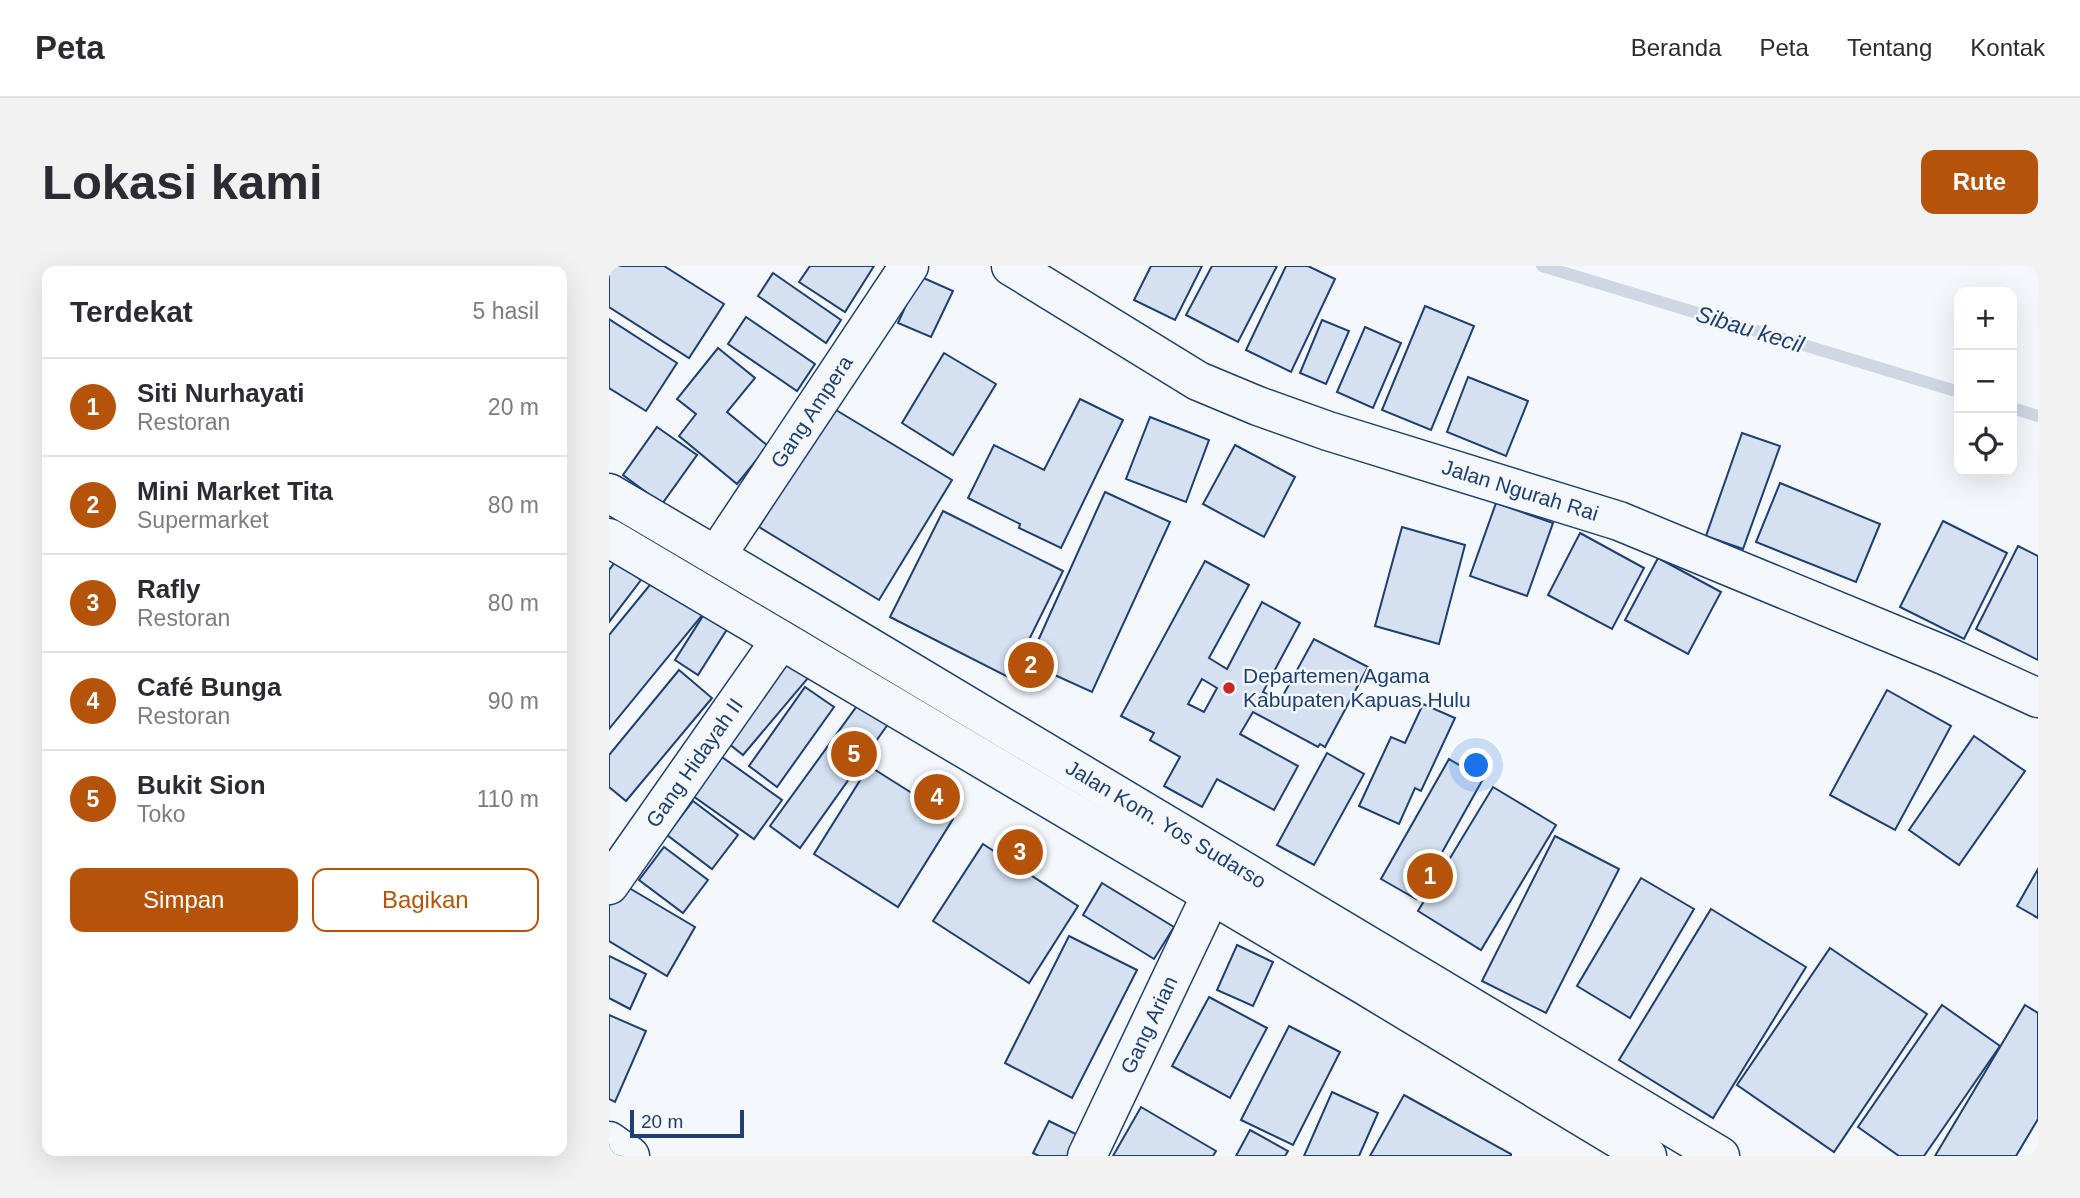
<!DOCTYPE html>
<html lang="id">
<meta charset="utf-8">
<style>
body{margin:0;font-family:Helvetica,sans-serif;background:#f2f2f3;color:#2b2b33}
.controls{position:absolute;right:21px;top:21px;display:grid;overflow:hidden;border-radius:14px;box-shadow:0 7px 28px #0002}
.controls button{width:63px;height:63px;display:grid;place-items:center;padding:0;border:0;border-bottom:2px solid #e1e1e2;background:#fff;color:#2b2b33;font:35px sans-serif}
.scale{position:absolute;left:21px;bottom:18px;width:114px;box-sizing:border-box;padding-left:7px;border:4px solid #1d3f73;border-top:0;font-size:19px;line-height:24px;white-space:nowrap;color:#1d3f73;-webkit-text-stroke:5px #f4f7fb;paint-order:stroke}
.you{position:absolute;left:868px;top:500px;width:24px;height:24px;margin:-18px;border:5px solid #fff;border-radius:50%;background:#1a73e8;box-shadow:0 0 0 10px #1a73e833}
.badge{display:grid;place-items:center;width:46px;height:46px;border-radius:50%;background:#b45309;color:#fff;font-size:23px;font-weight:700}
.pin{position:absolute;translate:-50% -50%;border:4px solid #fff;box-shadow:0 2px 7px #0006}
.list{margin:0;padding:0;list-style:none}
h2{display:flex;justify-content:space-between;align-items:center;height:91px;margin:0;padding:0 28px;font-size:30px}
h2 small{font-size:23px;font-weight:400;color:#7c7c81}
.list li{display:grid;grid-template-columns:46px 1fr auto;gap:21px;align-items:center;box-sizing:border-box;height:98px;padding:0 28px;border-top:2px solid #e1e1e2}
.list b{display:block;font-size:26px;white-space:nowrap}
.list p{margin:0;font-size:23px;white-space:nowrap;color:#7c7c81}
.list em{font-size:23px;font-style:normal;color:#7c7c81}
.actions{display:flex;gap:14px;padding:21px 28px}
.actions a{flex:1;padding:16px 0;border:2px solid #b45309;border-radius:14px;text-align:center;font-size:24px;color:#b45309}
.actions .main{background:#b45309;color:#fff}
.icon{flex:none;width:38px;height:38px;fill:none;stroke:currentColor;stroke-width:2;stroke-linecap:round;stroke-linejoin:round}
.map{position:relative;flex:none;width:1429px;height:890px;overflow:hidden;border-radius:14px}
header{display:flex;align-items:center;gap:42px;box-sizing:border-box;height:98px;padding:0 35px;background:#fff;border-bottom:2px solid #e1e1e2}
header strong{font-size:33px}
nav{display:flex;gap:38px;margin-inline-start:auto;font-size:24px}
.intro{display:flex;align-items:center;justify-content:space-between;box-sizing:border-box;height:168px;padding:0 42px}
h1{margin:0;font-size:49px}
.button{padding:18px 32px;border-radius:14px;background:#b45309;color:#fff;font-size:24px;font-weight:700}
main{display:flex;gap:42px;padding:0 42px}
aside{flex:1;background:#fff;border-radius:14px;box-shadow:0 7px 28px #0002}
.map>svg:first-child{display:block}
</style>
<header>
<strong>Peta</strong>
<nav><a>Beranda</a><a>Peta</a><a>Tentang</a><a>Kontak</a></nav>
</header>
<div class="intro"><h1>Lokasi kami</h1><a class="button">Rute</a></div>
<main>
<aside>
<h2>Terdekat<small>5 hasil</small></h2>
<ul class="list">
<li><span class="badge">1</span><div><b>Siti Nurhayati</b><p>Restoran</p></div><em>20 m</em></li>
<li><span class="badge">2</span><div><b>Mini Market Tita</b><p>Supermarket</p></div><em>80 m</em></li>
<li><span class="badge">3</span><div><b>Rafly</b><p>Restoran</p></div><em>80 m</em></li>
<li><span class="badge">4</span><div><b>Café Bunga</b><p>Restoran</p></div><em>90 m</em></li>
<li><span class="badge">5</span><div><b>Bukit Sion</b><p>Toko</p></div><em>110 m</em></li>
</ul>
<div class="actions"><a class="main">Simpan</a><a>Bagikan</a></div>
</aside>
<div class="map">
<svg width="1429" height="890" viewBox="0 0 1429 890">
<rect width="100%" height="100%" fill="#f4f7fb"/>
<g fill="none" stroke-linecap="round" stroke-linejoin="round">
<g stroke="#cfd7e4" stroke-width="12">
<polyline points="933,0 1350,126"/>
<polyline points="1403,142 1429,150"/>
</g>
</g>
<g fill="#d5e0f0" stroke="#1d3f73" stroke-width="2" fill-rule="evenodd">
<polygon points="4,0 55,0 115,38 80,92 0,41 0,6"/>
<polygon points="201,0 265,0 236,46 190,16"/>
<polygon points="542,0 593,0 566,54 525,34"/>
<polygon points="603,0 668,0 629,76 577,49"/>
<polygon points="677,0 699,0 726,13 682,106 637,84"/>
<polygon points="164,7 232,54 217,77 149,30"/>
<polygon points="310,10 344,25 322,71 289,57"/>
<polygon points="816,40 865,60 822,164 773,144"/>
<polygon points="137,51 206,98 188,125 119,78"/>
<polygon points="0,53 68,97 37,145 0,122"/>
<polygon points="713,54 740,65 717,118 691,107"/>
<polygon points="756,61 792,77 764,142 728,126"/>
<polygon points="109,82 146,112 118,146 159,180 128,218 70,170 87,148 68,133"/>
<polygon points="335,87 387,118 344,189 293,157"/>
<polygon points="859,111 919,135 897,190 838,166"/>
<polygon points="471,133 514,154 452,282 410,262 411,258 359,232 385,179 435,204"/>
<polygon points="222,141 343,214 270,334 150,261"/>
<polygon points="541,151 600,174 577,236 517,213"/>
<polygon points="48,161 88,189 53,238 14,209"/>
<polygon points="1133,167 1171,180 1134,283 1097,270"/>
<polygon points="626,179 686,211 655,271 594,238"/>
<polygon points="1171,217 1271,258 1247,316 1147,276"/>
<polygon points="496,226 561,256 483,426 419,397"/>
<polygon points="887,237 944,257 918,330 861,310"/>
<polygon points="334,245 454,305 401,412 281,351"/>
<polygon points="1334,255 1398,287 1355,373 1291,341"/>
<polygon points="793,261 856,279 830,378 766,360"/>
<polygon points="971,267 1035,302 1003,363 939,329"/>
<polygon points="1409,280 1429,290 1429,394 1367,363"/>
<polygon points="1049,292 1112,326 1079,388 1016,354"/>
<polygon points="7,295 32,314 0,356 0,304"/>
<path d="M596,295L640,319L600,392L618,403L653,336L691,357L654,426L671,435L705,373L759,401L716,481L711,478L709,481L644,446L631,468L689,500L665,544L608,513L593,541L555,520L571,491L541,474L545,467L512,450ZM593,413L608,422L595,446L579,438Z"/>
<polygon points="49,309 95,347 0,463 0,369"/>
<polygon points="99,342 122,357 89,409 66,394"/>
<polygon points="180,385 205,405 134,489 109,469"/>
<polygon points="70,404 103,432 17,535 0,521 0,489"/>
<polygon points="196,421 225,441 168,521 140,500"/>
<polygon points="1278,424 1342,460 1286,564 1221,529"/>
<polygon points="253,433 282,454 191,582 161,560"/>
<polygon points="814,438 846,452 812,525 806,522 790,558 750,540 782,471 796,477"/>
<polygon points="1365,470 1416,505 1350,599 1300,564"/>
<polygon points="718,487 755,508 705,599 668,579"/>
<polygon points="113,491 173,534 145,573 84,530"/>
<polygon points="840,493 874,513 807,633 772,613"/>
<polygon points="260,500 344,553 289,641 205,588"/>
<polygon points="884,521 947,559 872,684 809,645"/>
<polygon points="84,535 129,569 103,603 58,569"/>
<polygon points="946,570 1010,603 937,747 873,715"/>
<polygon points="374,578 469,640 420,717 324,655"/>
<polygon points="55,581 99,614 74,647 30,614"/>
<polygon points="1429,603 1429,652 1408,640"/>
<polygon points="1032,612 1085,643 1021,752 968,720"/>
<polygon points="10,616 86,661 58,710 0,675 0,633"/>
<polygon points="493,617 565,661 545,693 474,649"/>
<polygon points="1102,643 1197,701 1104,852 1010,794"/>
<polygon points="460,670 528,704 463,832 396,797"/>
<polygon points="628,679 664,696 644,740 608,724"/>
<polygon points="1221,682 1318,748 1225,886 1128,819"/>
<polygon points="0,690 37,708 21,743 0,732"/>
<polygon points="600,731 658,762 621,832 563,800"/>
<polygon points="1333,739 1391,780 1315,890 1290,890 1249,861"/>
<polygon points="1416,739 1429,747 1429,853 1407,890 1326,890"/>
<polygon points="0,749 37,765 6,836 0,833"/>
<polygon points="680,760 731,786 684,879 632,854"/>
<polygon points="723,826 769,847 750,890 695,890"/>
<polygon points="795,829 902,888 902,890 761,890"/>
<polygon points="532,841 607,885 604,890 504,890"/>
<polygon points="440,855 475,872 467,890 430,890 424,887"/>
<polygon points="641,864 679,885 676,890 627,890"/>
</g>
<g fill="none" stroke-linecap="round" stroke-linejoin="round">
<defs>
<g id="minor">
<path id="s1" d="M402,0L589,115L649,140L719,165L1010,255L1337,390L1429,432"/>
<path id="s2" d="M107,290L300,0"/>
<path id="s3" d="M0,619L171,375"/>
<polyline points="0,875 21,890"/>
<path id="s4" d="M478,890L602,629"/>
</g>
<g id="highway">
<path id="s5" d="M0,227L195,342L1111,890"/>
<polyline points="0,272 755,719 1038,890"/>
</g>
</defs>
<use href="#minor" stroke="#1d3f73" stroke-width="41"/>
<use href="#highway" stroke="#1d3f73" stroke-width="41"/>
<use href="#minor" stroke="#f4f7fb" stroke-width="38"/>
<use href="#highway" stroke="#f4f7fb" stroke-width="38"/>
</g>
<circle fill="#c62828" stroke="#f4f7fb" stroke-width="2.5" cx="620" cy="422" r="7"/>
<g text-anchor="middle" stroke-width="5" stroke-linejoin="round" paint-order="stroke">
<g font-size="21" fill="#1d3f73" stroke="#f4f7fb">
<text dy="7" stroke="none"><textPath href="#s2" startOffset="173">Gang Ampera</textPath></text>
<text dy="7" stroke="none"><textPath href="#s1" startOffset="560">Jalan Ngurah Rai</textPath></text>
<text dy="7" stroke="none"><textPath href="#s3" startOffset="149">Gang Hidayah II</textPath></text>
<text dy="7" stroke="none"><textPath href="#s5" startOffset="648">Jalan Kom. Yos Sudarso</textPath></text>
<text dy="7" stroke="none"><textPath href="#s4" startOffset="145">Gang Arian</textPath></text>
</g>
<g font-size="21" fill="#1d3f73" stroke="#f4f7fb" text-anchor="start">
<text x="634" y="417">Departemen Agama<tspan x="634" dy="24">Kabupaten Kapuas Hulu</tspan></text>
</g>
<g font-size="23" font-style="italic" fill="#1d3f73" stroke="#f4f7fb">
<text transform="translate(1141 63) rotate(17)" y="8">Sibau kecil</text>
</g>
</g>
</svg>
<div class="controls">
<button>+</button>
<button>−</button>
<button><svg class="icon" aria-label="locate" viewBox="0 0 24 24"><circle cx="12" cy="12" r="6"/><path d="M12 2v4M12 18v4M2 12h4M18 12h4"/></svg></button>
</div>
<div class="scale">20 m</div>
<div class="you"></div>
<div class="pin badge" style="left:821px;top:610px">1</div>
<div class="pin badge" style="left:422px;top:399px">2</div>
<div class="pin badge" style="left:411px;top:586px">3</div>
<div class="pin badge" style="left:328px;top:531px">4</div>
<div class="pin badge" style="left:245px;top:488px">5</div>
</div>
</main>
